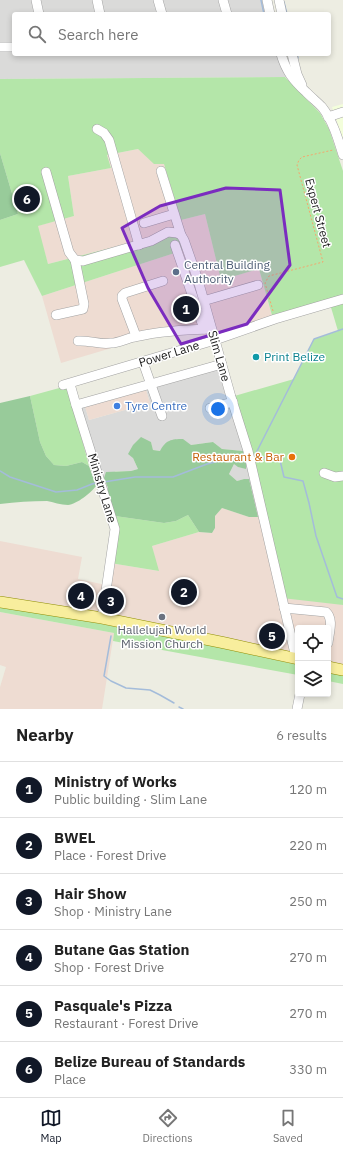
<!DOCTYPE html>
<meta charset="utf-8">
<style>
body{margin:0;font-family:"IBM Plex Sans",sans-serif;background:#f2f2f2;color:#222}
.controls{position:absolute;right:12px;bottom:12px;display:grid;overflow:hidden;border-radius:4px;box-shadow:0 2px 6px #0003}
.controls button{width:36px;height:36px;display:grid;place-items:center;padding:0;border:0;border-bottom:1px solid #e0e0e0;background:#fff;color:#222;font:20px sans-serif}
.you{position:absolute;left:218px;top:409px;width:14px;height:14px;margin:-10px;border:3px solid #fff;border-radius:50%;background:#1a73e8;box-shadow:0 0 0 6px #1a73e833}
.badge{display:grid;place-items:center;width:26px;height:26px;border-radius:50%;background:#111827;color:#fff;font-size:13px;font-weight:700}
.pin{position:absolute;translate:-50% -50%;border:2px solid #fff;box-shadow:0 1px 4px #0006}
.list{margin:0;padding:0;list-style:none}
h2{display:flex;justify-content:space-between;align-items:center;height:52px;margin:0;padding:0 16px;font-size:17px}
h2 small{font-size:13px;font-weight:400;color:#767676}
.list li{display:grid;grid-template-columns:26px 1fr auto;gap:12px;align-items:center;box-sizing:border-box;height:56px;padding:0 16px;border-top:1px solid #e0e0e0}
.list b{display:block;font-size:15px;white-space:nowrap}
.list p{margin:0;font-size:13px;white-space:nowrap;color:#767676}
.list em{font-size:13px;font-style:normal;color:#767676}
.icon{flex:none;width:22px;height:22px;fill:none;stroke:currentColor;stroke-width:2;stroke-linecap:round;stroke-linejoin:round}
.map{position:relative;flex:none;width:343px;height:709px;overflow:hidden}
.search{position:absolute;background:#fff;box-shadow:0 2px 6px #0003;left:12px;right:12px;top:12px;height:44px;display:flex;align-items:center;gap:10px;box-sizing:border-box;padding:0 14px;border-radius:4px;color:#767676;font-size:15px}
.sheet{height:388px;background:#fff}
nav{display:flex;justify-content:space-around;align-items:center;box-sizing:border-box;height:56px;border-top:1px solid #e0e0e0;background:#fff;font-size:11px;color:#767676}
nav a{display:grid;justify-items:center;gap:2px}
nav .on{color:#111827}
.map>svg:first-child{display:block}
</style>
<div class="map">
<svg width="343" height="709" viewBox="0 0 343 709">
<rect width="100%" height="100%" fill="#edede2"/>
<g fill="#dadad9">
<polygon points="0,0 271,0 275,14 14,14 14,54 285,54 291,77 0,79"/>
<polygon points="222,364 263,517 258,517 249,480 244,479 237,481 229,474 234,464 243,451 222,449 213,442 191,445 160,451 153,450 151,442 133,458 138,469 131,471 116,471 104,478 108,488 106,500 76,405 84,403 89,420 150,403 146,390"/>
</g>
<g fill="#eedcd2">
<polygon points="138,149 154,163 164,164 181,220 205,214 221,280 259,269 273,319 215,340 197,332 142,339 61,363 42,296 187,249 145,239 48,264 37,226 74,216 68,176 111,168 107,155"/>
<polygon points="146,390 150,403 89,420 84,403"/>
<polygon points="222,508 249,517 263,517 340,604 343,605 343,670 328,667 328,628 298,628 298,660 0,601 0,541 82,557 78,579 106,585 110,563 158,571 152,546 199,532 212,533 215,528 215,516"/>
<polygon points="0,612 114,633 102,709 0,709 0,687 6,667 0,665"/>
</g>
<polygon fill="#f3fedb" points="343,104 343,139 332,107"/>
<g fill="#b4e6a9">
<polygon points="285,77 320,113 329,129 343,171 343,605 282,598 231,397 294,379 314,339 338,331 330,304 273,319 259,269 221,280 205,214 181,220 164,164 154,164 138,149 107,155 111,168 68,176 74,216 38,226 48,264 173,232 187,249 42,296 24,260 0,267 0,220 18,214 0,153 0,79"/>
<polygon points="63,387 65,387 70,394 89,466 82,462 66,466 54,465 46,456 40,442 30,396"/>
<polygon points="188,515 199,532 152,546 159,571 110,563 115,516 164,523 176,521"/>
<path d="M0,606C100,623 199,642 298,665V675L113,641L114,633L0,612Z"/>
<polygon points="328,671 343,675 343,684 328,681"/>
</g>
<g fill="#98cb9a">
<polygon points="0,153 18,214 0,220"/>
<path d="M30,396L40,442L46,456L54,465L66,466L82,462L89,466L96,486C91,493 77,504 68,505C61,505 53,502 47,501C31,501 16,502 0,504V403Z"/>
<path d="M141,437L151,442L153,450L160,451C166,440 171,439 183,439L191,445L213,442L222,449L243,451L246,464V469L238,467L234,464L229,474L237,481L244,479H249L258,517H249L222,508L215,516V528L212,533L199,532L188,515L176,521L164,523L115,516L106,500L108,488L104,478L106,472L131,471L138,469L133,458L128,454L133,445Z"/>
</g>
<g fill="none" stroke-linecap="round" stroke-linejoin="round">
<g stroke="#a4bcda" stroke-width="1.5">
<polyline points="261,0 264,14"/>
<polyline points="284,2 287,14"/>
<polyline points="297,54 298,58"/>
<polyline points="256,455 265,458 279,456 284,477 303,481 309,503 316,536 337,597 343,599"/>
<polyline points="252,456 255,455 314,339 343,329"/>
<polyline points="0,471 10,477 56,492 77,490 92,484 96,483"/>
<polyline points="104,482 135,477 173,477 207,464 223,460 243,460 247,458"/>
<polyline points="111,636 104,676 111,681 126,688 150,690 160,695 174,703"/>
<polyline points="179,707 183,709"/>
</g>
<defs>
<g id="minor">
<polyline points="36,0 39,14"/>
<polyline points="97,0 100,14"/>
<polyline points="158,0 162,14"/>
<polyline points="223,0 227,14"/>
<polyline points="267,0 270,14"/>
<polyline points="279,0 282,14"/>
<polyline points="0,47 14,47"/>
<path d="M281,54C286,71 293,80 306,92C311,97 317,102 322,107C333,121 338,139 343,155"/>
<polyline points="292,54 297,74 302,85"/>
<polyline points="328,117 343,112"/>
<polyline points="97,129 104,133 109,140 139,245"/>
<polyline points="161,171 181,235"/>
<polyline points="46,172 69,252 75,260 84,304 83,309 56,315"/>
<polyline points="144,223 174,214"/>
<polyline points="175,245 204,329"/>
<polyline points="75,260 83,261 151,241 168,232 177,233 181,235 184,240 198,280 231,397 248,451 296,658"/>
<polyline points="203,301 258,285"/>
<polyline points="136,336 122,299 122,296 125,293 163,281"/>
<path d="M78,341C89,340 100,345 111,343C119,343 127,338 135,337C159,331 187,330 211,329"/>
<polyline points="143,362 162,416"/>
<polyline points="70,384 76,405 115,529 102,618"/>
<polyline points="63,385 215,340 275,319 343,299"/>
<polyline points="76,405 222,364"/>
<polyline points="210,408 233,402"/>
<polyline points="324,473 335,477 343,476"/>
<path d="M284,608L326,612C334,619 329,633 328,643"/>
<polyline points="297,709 300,694"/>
</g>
<g id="major">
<polyline points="0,602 102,618 225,643 298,659"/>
<polyline points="328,667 343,670"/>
</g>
</defs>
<use href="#minor" stroke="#a3a3a3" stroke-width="10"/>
<use href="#major" stroke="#8f8e06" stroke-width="12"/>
<polyline stroke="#f4a66d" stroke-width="1" stroke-dasharray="2 2" stroke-linecap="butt" points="273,311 265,283 269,276 323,262 297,165 299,160 302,157 333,150"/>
<use href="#minor" stroke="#fff" stroke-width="9"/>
<use href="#major" stroke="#f8ee9d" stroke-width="11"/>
</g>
<path fill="#7b2cbf" fill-opacity="0.2" stroke="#7b2cbf" stroke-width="3" stroke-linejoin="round" d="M226,188L280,190L290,265L247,324L181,344L148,288L122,228L160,206Z"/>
<circle fill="#5c6f8a" stroke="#fff" stroke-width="1.5" cx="176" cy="272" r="4"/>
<circle fill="#0f9aa8" stroke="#fff" stroke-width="1.5" cx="256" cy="357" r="4"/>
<circle fill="#3f7fe0" stroke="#fff" stroke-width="1.5" cx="117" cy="406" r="4"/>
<circle fill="#e8710a" stroke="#fff" stroke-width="1.5" cx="292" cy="457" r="4"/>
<circle fill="#6b7280" stroke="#fff" stroke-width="1.5" cx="162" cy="617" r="4"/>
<g text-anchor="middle" stroke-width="3" stroke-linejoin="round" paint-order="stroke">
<g font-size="12" fill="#1c1c1c" stroke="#fff">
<text transform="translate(318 213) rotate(75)" y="4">Expert Street</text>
<text transform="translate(169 354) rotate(-17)" y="4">Power Lane</text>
<text transform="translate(219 356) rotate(74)" y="4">Slim Lane</text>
<text transform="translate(102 488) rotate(73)" y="4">Ministry Lane</text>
</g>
<g font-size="12" fill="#4e5e75" stroke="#fff" text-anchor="start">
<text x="184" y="269">Central Building<tspan x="184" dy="14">Authority</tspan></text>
</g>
<g font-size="12" fill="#0d838f" stroke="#fff" text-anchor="start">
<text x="264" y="361">Print Belize</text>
</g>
<g font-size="12" fill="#366cbe" stroke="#fff" text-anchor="start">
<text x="125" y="410">Tyre Centre</text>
</g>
<g font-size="12" fill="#c56008" stroke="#fff" text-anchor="end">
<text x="284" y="461">Restaurant &amp; Bar</text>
</g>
<g font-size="12" fill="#5b616d" stroke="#fff">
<text x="162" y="634">Hallelujah World<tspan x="162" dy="14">Mission Church</tspan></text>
</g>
</g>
</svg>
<div class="controls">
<button><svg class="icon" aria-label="locate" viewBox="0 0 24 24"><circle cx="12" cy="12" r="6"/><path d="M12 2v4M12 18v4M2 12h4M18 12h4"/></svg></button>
<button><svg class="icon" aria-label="layers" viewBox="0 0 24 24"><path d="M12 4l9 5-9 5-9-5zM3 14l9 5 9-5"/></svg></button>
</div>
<div class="you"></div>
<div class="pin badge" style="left:186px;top:309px">1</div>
<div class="pin badge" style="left:184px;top:592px">2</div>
<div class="pin badge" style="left:111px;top:601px">3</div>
<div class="pin badge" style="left:81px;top:596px">4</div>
<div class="pin badge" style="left:272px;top:636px">5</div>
<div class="pin badge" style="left:27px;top:199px">6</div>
<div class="search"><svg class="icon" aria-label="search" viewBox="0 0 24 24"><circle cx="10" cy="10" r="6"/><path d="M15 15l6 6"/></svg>Search here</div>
</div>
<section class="sheet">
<h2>Nearby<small>6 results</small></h2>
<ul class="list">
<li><span class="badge">1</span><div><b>Ministry of Works</b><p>Public building · Slim Lane</p></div><em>120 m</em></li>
<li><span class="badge">2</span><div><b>BWEL</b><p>Place · Forest Drive</p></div><em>220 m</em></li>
<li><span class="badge">3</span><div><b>Hair Show</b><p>Shop · Ministry Lane</p></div><em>250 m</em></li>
<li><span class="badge">4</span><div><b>Butane Gas Station</b><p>Shop · Forest Drive</p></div><em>270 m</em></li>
<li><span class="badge">5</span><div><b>Pasquale's Pizza</b><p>Restaurant · Forest Drive</p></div><em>270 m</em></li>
<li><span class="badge">6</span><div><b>Belize Bureau of Standards</b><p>Place</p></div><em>330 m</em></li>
</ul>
</section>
<nav>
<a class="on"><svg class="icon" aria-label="map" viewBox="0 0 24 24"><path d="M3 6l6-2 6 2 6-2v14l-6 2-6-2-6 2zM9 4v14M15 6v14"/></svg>Map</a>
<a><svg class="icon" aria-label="directions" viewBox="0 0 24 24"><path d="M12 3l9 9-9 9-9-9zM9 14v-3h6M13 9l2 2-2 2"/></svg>Directions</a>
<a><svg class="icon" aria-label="saved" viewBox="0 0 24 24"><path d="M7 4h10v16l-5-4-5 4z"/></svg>Saved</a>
</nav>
